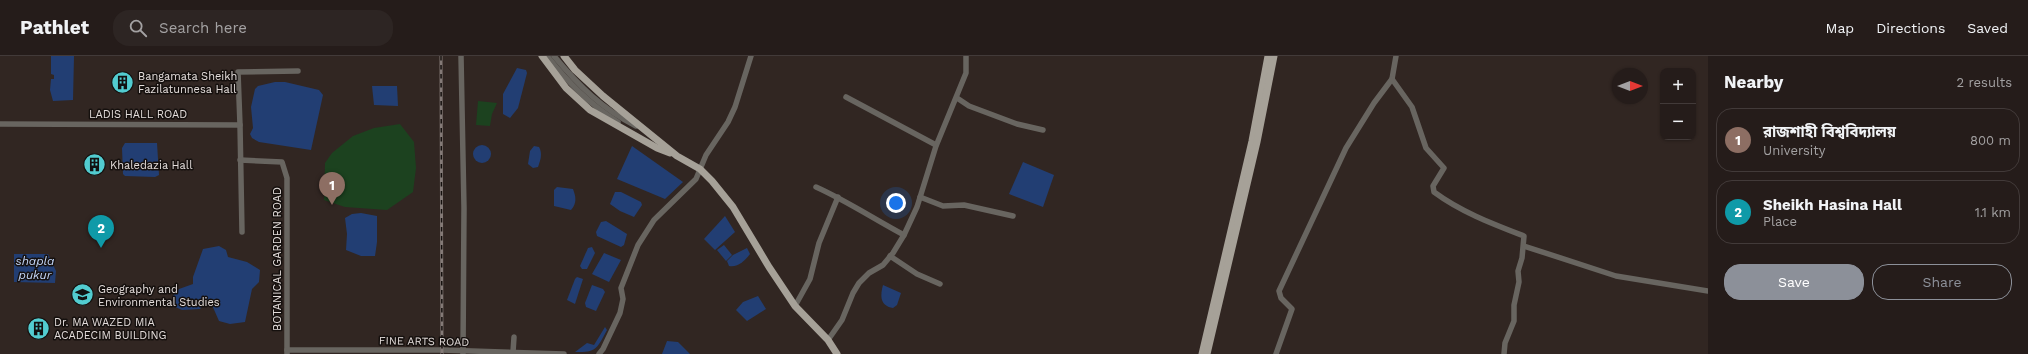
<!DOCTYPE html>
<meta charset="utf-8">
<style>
body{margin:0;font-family:"Work Sans","Noto Sans Bengali",sans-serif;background:#2d2523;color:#f1f3f6}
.controls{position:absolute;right:12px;top:12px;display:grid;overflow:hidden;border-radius:8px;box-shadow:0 1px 3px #0004}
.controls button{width:36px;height:36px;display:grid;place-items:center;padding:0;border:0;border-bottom:1px solid #423a39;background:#251c1a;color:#f1f3f6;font:20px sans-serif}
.compass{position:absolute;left:1612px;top:12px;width:36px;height:36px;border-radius:50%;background:#251c1a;box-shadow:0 1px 3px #0004;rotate:90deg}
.you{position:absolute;left:896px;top:147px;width:14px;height:14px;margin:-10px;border:3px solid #fff;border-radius:50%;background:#1a73e8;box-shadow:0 0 0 6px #1a73e833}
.badge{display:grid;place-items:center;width:26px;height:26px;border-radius:50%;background:#8c9099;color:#fff;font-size:13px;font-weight:700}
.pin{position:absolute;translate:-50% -33px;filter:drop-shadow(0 1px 2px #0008)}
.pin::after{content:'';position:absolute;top:21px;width:14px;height:12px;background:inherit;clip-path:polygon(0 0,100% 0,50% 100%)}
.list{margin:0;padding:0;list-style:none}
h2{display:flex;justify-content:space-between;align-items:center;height:52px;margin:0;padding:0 16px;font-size:17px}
h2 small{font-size:13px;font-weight:400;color:#a3a1a2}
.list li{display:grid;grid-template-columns:26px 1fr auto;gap:12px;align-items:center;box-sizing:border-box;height:64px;margin:0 8px 8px;padding:0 8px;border:1px solid #423a39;border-radius:16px}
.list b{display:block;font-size:15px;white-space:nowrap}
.list p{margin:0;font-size:13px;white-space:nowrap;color:#a3a1a2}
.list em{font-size:13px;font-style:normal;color:#a3a1a2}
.actions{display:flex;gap:8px;padding:12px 16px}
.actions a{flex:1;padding:9px 0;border:1px solid #8c9099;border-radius:16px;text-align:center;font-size:14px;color:#8c9099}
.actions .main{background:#8c9099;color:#fff}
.icon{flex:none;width:22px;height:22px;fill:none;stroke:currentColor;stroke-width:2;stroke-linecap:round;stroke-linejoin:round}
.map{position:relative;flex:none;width:1708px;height:298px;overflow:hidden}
header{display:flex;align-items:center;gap:24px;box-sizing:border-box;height:56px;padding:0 20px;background:#251c1a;border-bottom:1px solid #423a39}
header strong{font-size:19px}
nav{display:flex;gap:22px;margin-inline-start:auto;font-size:14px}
.search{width:280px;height:36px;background:#2d2523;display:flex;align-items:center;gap:10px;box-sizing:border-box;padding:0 14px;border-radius:16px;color:#a3a1a2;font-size:15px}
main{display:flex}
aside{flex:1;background:#251c1a}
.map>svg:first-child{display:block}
</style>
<header>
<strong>Pathlet</strong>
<div class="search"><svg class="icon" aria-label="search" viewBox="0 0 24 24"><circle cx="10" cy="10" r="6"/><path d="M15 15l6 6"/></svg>Search here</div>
<nav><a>Map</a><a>Directions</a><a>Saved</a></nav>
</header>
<main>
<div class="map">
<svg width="1708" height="298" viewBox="0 0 1708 298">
<rect width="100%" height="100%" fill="#312622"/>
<g fill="#1c421f">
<polygon points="478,45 497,47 492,58 490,70 476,69"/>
<polygon points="400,68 414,86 416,112 413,136 387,154 345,151 324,144 325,107 332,97 353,80 374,72"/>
</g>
<g fill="#223e73">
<polygon points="51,0 74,0 73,44 53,45 50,34 51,23 54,23 54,19 51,18"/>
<polygon points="517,12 526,14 527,17 518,52 510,62 503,58 503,38"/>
<polygon points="275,26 285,26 319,34 323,39 311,94 259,86 252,82 250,78 253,72 251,51 255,33 258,30"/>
<polygon points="372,30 397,30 398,50 374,49"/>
<polygon points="125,87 157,87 159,119 155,121 125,120 123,118 122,92"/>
<circle cx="482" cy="98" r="9"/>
<path d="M534,90L539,91C543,98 540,105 538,111L533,112L528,108L530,95Z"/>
<polygon points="632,90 683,126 665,143 617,123"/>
<polygon points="1023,106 1054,119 1043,151 1009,138"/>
<path d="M557,131L573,133C576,141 577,147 571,154L554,150V134Z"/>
<polygon points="615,136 621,136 641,146 642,149 634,161 620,155 610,148"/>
<polygon points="361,157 377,160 377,186 375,200 361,200 346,194 347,178 345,162 352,158"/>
<polygon points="725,160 735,176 715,194 704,183"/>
<polygon points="606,165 627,178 624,189 621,191 597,180 596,176 601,166"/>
<polygon points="724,189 732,199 726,205 717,194"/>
<polygon points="219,190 226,194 228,201 247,206 260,214 259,226 252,233 245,266 230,268 219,265 212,249 206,246 200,253 182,254 173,250 172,241 179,233 193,228 193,221 203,193"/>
<polygon points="592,191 595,197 587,213 582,213 580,210 588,192"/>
<path d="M747,192L750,198C745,205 737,212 729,210L727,205L733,199Z"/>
<polygon points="604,197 621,204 609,226 592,218"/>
<polygon points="14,198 48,198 56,215 55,227 14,226"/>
<polygon points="577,221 583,223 575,248 567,244 575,223"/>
<polygon points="592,229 603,233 605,236 596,255 586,251 585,247"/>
<path d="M883,229L901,237L897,249L893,252C880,250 880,240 883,229Z"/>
<polygon points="758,240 766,253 747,265 736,254 743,246"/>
<path d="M605,271L607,274C597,292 597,297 575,296L587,287L594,289Z"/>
<polygon points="667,285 678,286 690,298 662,298"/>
</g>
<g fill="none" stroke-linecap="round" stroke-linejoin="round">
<g stroke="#686560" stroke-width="5.5">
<polyline points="461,0 464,152 463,298"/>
<path d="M547,0C568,26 589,48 618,66"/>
<path d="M554,0C578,29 602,53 636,70"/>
<path d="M1396,0L1392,23L1412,51L1426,92L1444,112L1433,130L1434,136C1461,156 1493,168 1524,180L1522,202L1518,215L1519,226L1514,249V265L1505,287L1504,298"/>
<polyline points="846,41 936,89"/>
<polyline points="957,42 969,50 1017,68 1043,74"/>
<polyline points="0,68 240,69 242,176"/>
<polyline points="240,69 238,16 298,15"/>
<polyline points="240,104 282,106 287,122 287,294"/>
<path d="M816,131C847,145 874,163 904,179"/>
<polyline points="920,141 943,150 964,149 1013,160"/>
<polyline points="1524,190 1616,220 1708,235"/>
<polyline points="890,200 917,218 940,228"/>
<polyline points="795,250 810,223 819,187 838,141"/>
<polyline points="828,284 842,264 853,237 859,227 869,217 883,209 893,197 904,179 917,151 936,90 966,17 966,0"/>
<polyline points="513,296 514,281"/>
<polyline points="287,298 287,294 442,294 564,298"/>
<polyline points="599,298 603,293 620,257 623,243 621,232 638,189 654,164 696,123 706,99 728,66 735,51 751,0"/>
<polyline points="1276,298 1292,253 1281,242 1279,235 1346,92 1374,47 1392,23"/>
</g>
<g stroke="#a6a198" stroke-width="7">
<polyline points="542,0 566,32 590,54 657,92 670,97"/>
<polyline points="564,0 575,14 603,40 677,100 700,113 712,125 733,151 769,211 795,250 828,284 837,298"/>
<polyline points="1202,298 1252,85 1268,0"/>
<polyline points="1207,298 1257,86 1274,0"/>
</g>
<defs>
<polyline id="rail" points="441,0 442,298"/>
</defs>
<use href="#rail" stroke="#847a77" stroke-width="3"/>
<use href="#rail" stroke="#15100e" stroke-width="1.5" stroke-dasharray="4.5" stroke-linecap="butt"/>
</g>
<defs>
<symbol id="building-disc" viewBox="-11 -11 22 22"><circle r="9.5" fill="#52ccd0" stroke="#15100e"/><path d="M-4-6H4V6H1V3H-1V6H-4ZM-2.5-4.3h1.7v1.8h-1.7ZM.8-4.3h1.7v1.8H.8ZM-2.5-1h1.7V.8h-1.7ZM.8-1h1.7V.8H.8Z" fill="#111"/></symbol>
<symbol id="university-disc" viewBox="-11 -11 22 22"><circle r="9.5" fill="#52ccd0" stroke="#15100e"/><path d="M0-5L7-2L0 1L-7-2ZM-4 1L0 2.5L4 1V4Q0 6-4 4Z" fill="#111"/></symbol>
</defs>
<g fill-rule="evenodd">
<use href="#building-disc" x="110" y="14" width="25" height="25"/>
<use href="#building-disc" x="82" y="96" width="25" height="25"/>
<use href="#university-disc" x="70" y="226" width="25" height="25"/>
<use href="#building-disc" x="26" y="260" width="25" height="25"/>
</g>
<g text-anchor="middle" stroke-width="3" stroke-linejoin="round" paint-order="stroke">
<g font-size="11" fill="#e4dddb" stroke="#15100e" text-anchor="start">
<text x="138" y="24">Bangamata Sheikh<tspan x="138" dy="13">Fazilatunnesa Hall</tspan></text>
<text x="110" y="113">Khaledazia Hall</text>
<text x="98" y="237">Geography and<tspan x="98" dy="13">Environmental Studies</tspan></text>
<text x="54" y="270">Dr. MA WAZED MIA<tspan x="54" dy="13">ACADECIM BUILDING</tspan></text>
</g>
<g font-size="11" fill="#e4dddb" stroke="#15100e">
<text x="138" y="62">LADIS HALL ROAD</text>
<text transform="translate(277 203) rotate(-90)" y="4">BOTANICAL GARDEN ROAD</text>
<text transform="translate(424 285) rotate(1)" y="4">FINE ARTS ROAD</text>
</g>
<g font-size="12" font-style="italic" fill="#c3d6f8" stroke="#15100e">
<text x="35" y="209">shapla<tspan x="35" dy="14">pukur</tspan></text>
</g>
</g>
</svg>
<div class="controls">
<button>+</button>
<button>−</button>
</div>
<svg class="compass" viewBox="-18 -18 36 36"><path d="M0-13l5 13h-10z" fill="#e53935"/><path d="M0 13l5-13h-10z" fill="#a3a1a2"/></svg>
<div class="you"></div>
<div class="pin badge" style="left:332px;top:149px;background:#8d6e63">1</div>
<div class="pin badge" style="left:101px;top:192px;background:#0f9aa8">2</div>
</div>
<aside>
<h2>Nearby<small>2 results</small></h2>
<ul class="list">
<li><span class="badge" style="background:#8d6e63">1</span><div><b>রাজশাহী বিশ্ববিদ্যালয়</b><p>University</p></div><em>800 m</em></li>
<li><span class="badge" style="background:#0f9aa8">2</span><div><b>Sheikh Hasina Hall</b><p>Place</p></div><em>1.1 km</em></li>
</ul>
<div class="actions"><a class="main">Save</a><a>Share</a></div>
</aside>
</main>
